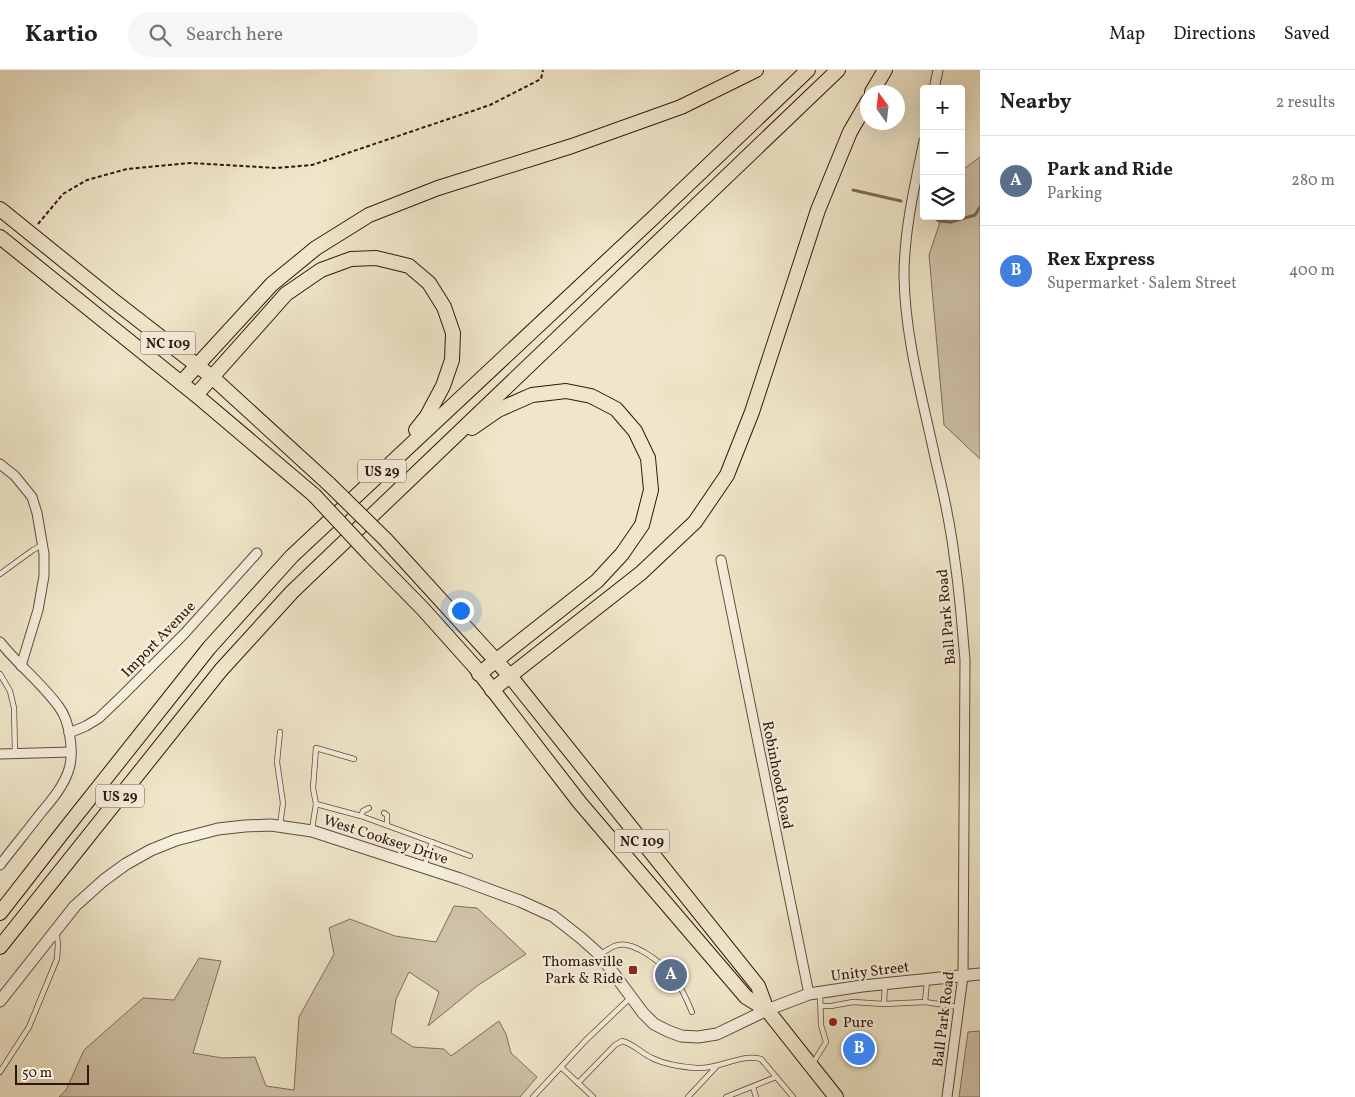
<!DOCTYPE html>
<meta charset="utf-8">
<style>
body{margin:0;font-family:Vollkorn,serif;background:#f6f6f6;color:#202124}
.controls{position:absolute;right:15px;top:15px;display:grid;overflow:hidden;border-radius:5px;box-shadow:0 5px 20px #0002}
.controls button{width:45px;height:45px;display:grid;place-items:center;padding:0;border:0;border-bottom:1px solid #e0e0e0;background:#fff;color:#202124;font:25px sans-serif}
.compass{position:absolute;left:860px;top:15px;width:45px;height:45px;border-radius:50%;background:#fff;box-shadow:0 5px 20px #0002;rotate:345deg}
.scale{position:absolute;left:15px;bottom:12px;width:74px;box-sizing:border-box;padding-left:5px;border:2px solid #32170e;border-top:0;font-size:14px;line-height:18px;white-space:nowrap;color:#32170e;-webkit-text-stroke:4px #f5efdd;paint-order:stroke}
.you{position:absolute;left:460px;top:540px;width:18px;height:18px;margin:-12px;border:4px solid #fff;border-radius:50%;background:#1a73e8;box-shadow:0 0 0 8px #1a73e833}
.badge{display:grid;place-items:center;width:32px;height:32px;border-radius:50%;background:#8f2418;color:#fff;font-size:16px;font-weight:700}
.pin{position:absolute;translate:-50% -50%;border:2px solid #fff;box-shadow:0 1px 5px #0006}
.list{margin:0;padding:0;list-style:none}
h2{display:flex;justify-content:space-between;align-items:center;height:65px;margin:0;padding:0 20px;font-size:21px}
h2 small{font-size:16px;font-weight:400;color:#757577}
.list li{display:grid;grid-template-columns:32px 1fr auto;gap:15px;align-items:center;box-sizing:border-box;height:90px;padding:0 20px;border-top:1px solid #e0e0e0}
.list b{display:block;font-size:19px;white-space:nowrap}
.list p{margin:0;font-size:16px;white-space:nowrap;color:#757577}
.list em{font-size:16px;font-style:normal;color:#757577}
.icon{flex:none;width:28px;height:28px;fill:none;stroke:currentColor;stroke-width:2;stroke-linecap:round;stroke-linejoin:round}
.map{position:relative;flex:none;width:980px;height:1027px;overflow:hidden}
header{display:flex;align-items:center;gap:30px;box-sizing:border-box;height:70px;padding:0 25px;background:#fff;border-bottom:1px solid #e0e0e0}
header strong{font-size:24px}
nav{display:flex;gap:28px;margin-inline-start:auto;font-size:18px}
.search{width:350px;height:45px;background:#f6f6f6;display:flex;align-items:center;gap:12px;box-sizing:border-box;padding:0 18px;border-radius:28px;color:#757577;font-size:19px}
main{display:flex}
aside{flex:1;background:#fff}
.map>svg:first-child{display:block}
</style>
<header>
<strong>Kartio</strong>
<div class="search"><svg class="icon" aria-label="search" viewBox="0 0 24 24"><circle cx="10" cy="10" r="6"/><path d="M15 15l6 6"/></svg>Search here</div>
<nav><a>Map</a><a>Directions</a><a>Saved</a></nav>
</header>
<main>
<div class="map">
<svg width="980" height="1027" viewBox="0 0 980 1027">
<rect width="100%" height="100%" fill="#f0e7ca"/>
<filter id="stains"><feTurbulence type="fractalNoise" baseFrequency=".004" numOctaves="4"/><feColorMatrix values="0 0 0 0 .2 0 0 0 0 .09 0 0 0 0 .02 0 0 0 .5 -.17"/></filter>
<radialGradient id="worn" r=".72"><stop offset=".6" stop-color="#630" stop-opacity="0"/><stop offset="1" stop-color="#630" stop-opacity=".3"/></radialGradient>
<g fill="#d0c4aa" stroke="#816e5c">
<polygon points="980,87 980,389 944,355 929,185 942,146 961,146 961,101"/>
<polygon points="454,836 477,838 526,884 477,916 428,956 439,922 409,902 396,929 391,963 413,977 444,979 451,986 499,951 506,964 511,983 537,1007 520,1027 59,1027 66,1020 84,980 143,928 174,930 199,888 221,891 193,983 222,988 255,987 266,1016 294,1020 299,947 334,884 329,858 350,849 395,866 436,872"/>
<polygon points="980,961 980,1027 959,1027 968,962"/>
</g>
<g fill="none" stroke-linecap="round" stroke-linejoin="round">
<g stroke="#7d6958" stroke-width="3">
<polyline points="853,120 901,131"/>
<polyline points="922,137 924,139"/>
<polyline points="932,146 939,151 951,152 975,145 980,137"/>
</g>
<defs>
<g id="service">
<polyline points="0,504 33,480 42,475"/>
<polyline points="0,604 10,621 14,638 15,683"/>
<polyline points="316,734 313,718 316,678 354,689"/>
<polyline points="384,743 387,745 387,755"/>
<polyline points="361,746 363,741 369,738"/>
<polyline points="280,755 283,733 277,692 280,662"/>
<polyline points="312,759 316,734 361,746 432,772 424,797"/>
<polyline points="432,772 470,786"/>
<path d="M601,884C606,881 612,876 618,875C627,873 636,878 644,882C672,899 680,913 692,942"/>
<polyline points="925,932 927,911"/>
<polyline points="884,934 885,914"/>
<polyline points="821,936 831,936 853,932 884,934 925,932 958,937"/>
<polyline points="813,993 826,972 821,955 820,923"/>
<polyline points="561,997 593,1027"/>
<polyline points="0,1002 29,957 57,889 58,873 56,862"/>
<path d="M578,1013L615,975L622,971C634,974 641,983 652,988C666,995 682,997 697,998C718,1000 741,983 761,989L793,1027"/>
<polyline points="753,1017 756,1027"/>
<polyline points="533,1027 586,970 630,928"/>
<polyline points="688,1027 716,997"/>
<polyline points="726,1027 776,1007"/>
</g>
<g id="minor">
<polyline points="934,19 938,0"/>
<path d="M924,71C915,114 904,161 904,206C905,269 923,330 936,392C944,425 951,458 955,492C960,525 962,557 965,590L963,906L947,1027"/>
<polyline points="0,394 15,406 32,427 37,443 44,484 44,506 38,540 21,596"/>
<polyline points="721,490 809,924"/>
<path d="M0,572C18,595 42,613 59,637C70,651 74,683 69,699C64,716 51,731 40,744C27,761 13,778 0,795"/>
<polyline points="69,663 86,656 99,648 123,625 184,564 257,483"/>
<polyline points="0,684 71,682"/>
</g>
<polyline id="tertiary" points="0,931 75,836 104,810 126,794 151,780 176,770 218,759 245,756 271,755 312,761 460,809 520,831 553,846 581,868 600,885 643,943 654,954 668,961 681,966 698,967 717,964 767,940 809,924 862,916 980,904"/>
<g id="primary">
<polyline points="0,139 114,231 212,307 329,414"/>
<polyline points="0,167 196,325 314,425"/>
<polyline points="386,470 510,606 758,916 767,940 836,1027"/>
<polyline points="371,486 423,539 475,597 580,733 746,927 767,940"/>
</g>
<g id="trunk">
<polyline points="872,22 885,0"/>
<polyline points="181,313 272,214 316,178 369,145 438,118 572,76 681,37 756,0"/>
<polyline points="196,325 286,224 321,200 351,189 376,188 409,196 429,213 444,237 453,263 452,290 443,316 427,346 416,360"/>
<polyline points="472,358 498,340 532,325 566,321 591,326 616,339 635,361 648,388 651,420 642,455 622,484 597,511 479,604"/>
<polyline points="492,620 641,503 695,452 727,405 752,342 818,140 850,62 868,31"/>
<polyline points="0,843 63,762 209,578 292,486 652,149 808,0"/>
<polyline points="0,877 221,600 292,522 838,0"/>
</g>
</defs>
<use href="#service" stroke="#624b3d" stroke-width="6"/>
<use href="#minor" stroke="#624b3d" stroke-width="11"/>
<use href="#tertiary" stroke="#624b3d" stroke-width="13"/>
<use href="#primary" stroke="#32170e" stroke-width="16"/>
<use href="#trunk" stroke="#32170e" stroke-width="16"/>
<polyline stroke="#32170e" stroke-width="2" stroke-dasharray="4 2.5" stroke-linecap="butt" points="38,154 63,124 87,110 127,99 190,93 276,98 312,95 490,35 541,9 543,0"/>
<use href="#service" stroke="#f5efdd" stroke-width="4.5"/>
<use href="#minor" stroke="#f5efdd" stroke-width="9"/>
<use href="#tertiary" stroke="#f5efdd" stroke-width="11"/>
<use href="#primary" stroke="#f0e7ca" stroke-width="14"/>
<use href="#trunk" stroke="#f0e7ca" stroke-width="14"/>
<defs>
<g id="primary-bridge">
<polyline points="329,414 386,470"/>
<polyline points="314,425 371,486"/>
</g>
</defs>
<use href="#primary-bridge" stroke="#32170e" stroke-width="16" stroke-linecap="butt"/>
<use href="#primary-bridge" stroke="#f0e7ca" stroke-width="14"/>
</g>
<g fill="#8f2418" stroke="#f5efdd" stroke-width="2">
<rect x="628" y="895" width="10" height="10" rx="2.5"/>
<circle cx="833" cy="952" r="5"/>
</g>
<g text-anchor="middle" stroke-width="4.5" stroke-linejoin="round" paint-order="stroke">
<g fill="#f5efdd" stroke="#6c584c" stroke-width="1">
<rect x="140.5" y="261.5" width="55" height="23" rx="4"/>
<rect x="358" y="389.5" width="48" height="23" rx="4"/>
<rect x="96" y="714.5" width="48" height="23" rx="4"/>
<rect x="614.5" y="759.5" width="55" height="23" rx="4"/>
</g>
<g font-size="14" font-weight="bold" fill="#32170e">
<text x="168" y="278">NC 109</text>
<text x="382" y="406">US 29</text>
<text x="120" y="731">US 29</text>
<text x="642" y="776">NC 109</text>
</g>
<g font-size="15" fill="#32170e" stroke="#f5efdd">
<text transform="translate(946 547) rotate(-95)" y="5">Ball Park Road</text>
<text transform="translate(158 569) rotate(-46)" y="5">Import Avenue</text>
<text transform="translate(778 705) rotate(79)" y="5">Robinhood Road</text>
<text transform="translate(386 769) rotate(18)" y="5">West Cooksey Drive</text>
<text transform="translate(870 901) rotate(-7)" y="5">Unity Street</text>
<text transform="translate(943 949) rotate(-83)" y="5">Ball Park Road</text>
</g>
<g font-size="15" fill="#32170e" stroke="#f5efdd" text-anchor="end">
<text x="623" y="896">Thomasville<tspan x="623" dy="17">Park &amp; Ride</tspan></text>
<text x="843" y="957" text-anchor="start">Pure</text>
</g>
</g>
<rect width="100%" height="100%" filter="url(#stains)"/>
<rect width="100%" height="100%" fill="url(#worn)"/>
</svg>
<div class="controls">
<button>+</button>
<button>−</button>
<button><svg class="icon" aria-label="layers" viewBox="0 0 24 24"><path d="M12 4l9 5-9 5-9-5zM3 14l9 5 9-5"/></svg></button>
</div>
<svg class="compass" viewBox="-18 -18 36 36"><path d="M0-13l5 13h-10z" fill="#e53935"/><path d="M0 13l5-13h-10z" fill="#757577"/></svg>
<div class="scale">50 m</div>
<div class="you"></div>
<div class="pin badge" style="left:671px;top:905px;background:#5c6f8a">A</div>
<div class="pin badge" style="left:859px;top:979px;background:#3f7fe0">B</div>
</div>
<aside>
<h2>Nearby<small>2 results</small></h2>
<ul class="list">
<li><span class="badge" style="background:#5c6f8a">A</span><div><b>Park and Ride</b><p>Parking</p></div><em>280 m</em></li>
<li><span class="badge" style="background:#3f7fe0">B</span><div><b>Rex Express</b><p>Supermarket · Salem Street</p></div><em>400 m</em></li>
</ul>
</aside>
</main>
